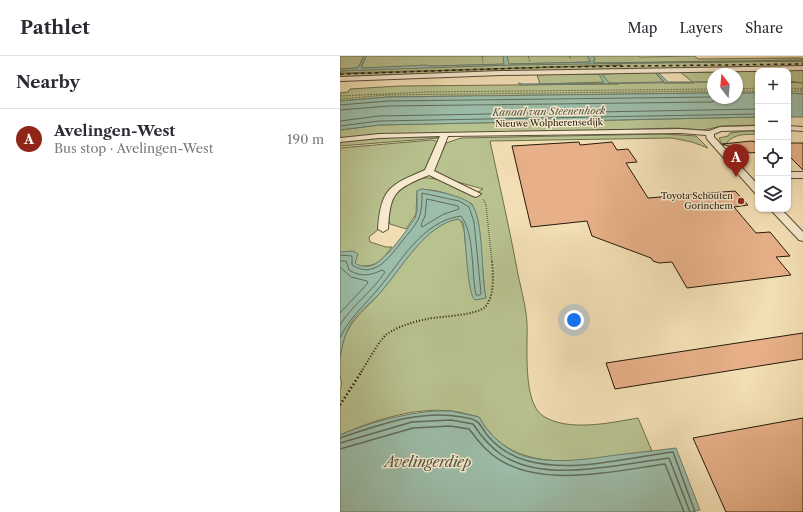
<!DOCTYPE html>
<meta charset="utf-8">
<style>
body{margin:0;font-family:"Libre Caslon Text",serif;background:#f2f2f3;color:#2b2b33}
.controls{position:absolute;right:12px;top:12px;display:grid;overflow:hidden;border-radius:8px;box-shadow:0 1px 3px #0004}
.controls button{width:36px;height:36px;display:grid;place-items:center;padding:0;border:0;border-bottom:1px solid #e1e1e2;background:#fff;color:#2b2b33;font:20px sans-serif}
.compass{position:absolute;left:367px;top:12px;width:36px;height:36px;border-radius:50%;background:#fff;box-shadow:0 1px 3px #0004;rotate:344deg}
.you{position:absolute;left:234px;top:264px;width:14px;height:14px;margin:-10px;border:3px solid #fff;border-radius:50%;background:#1a73e8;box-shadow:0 0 0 6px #1a73e833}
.badge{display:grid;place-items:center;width:26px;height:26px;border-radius:50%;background:#8f2418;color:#fff;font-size:13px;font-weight:700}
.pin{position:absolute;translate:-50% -33px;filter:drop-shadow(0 1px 2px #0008)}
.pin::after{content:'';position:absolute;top:21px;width:14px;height:12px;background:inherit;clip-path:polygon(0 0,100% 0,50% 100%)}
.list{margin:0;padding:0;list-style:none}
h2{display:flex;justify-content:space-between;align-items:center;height:52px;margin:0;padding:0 16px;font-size:17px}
h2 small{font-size:13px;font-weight:400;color:#7c7c81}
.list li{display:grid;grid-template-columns:26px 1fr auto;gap:12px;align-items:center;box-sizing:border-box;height:60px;padding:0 16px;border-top:1px solid #e1e1e2}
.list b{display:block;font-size:15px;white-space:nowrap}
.list p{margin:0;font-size:13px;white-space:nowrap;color:#7c7c81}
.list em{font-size:13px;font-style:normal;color:#7c7c81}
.icon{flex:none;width:22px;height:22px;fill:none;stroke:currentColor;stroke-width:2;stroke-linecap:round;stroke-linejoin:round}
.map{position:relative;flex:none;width:463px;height:456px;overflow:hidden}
header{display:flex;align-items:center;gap:24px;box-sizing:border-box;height:56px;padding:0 20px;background:#fff;border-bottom:1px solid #e1e1e2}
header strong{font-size:19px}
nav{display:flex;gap:22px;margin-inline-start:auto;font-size:14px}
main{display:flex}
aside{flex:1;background:#fff}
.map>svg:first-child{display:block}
</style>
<header>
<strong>Pathlet</strong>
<nav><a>Map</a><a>Layers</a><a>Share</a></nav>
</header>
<main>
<aside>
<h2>Nearby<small></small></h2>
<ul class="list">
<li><span class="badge">A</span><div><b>Avelingen-West</b><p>Bus stop · Avelingen-West</p></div><em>190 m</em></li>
</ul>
</aside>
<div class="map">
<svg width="463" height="456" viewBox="0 0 463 456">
<rect width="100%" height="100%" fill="#f3dfb4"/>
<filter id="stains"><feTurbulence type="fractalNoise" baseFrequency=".005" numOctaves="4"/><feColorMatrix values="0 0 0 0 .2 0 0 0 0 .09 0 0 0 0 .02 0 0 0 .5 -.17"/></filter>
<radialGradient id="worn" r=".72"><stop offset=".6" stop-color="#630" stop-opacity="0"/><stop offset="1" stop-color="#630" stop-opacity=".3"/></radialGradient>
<g fill="#b8c28f" stroke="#6e6e4e">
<polygon points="0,0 24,0 18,12 0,13"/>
<polygon points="26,0 247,0 251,6 21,12"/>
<polygon points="253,0 299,0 300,1 355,0 358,3 460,2 463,3 463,4 256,7 253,6 255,3"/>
<path d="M463,5V11L0,21V18L282,9L0,17V15C154,7 309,7 463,5Z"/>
<polygon points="463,14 463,27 448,25 448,15 434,15"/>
<polygon points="373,15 431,15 418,15 418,37 397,37 397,18 377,18"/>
<polygon points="315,16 324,27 354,27 340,16 373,16 375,18 373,18 373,37 48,41 0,45 0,37 8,36 10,33 59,30 278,28 268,27 262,18"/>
<polygon points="236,17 236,18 259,18 265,26 200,28 197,19"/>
<polygon points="448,26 463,27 463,38 448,37"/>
<polygon points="418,61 418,69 382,70 363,74 336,72 0,82 0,74 39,69"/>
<path d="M406,75H418V78C401,79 394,77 383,91L379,82L388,80L390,77Z"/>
<path d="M324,78L356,80L368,92L352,86L332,82L150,85C159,127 169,170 177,213C180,230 186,249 187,267C188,289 182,346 203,360C228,376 270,367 298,362L312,395C253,402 174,425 139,361C130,359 121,356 112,355C75,351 34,364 0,379V334C3,327 0,323 0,316C0,305 0,294 4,283C11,263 26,253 39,238C59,216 87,164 120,163L124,173L126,194L145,238L138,165L132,148C118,141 91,130 77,135L76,158L66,173L50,168C39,145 63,131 81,122C96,120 121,131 136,137L143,133L92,119L106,87L121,82Z"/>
<polygon points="62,81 101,81 100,82 0,90 0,85"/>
<path d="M92,84L100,86L89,112L52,134L39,161L40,169L39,173L29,181L30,186L46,191H52C42,204 37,211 19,210L0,239V92Z"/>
</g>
<g fill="#9cbda9" stroke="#6c7c6b" fill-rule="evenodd">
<polygon points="24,0 26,0 21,11 23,12 86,9 89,10 164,8 163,0 167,0 169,8 251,6 247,0 253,0 255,3 253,6 256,7 463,5 173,9 0,15 0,13 18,12"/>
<path d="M325,15L319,17L328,26H373L181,29L178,27L183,28L264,27L259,18L235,17ZM315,16L324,26L269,27L262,18Z"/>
<polygon points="373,37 373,42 397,42 397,37 418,37 418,61 39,69 0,74 0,45 48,41"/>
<polygon points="448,37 463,38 463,61 448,61"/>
<path d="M81,133C93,134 123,140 131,148C144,160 141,222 146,242L135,244C127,239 126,180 123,166L118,163C84,169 61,214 39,238C30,248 19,255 11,267C5,278 2,289 0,302V196L13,195L18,198L15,207C19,210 26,211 30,210C43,208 67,174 75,162L77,155V135Z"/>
<path d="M94,355H111L139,361C148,378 165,394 184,400C211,408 242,404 269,400C292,397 314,395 336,392L360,454L351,456H0V379C30,366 62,358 94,355Z"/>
</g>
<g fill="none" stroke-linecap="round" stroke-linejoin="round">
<g stroke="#606c5c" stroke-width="1">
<polyline points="0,49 48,45 373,41"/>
<polyline points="0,54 49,50 372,46 380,42"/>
<polyline points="0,65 39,60 418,53"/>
<polyline points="0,70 39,65 418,58"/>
<polygon points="87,143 118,150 119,153 104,158 82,171 81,169 85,160"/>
<path d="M0,199L12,200V209C35,224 50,200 63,184C68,178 74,171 78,164C82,156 82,146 82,137L119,145L129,151L134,166L141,237L140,239H136C131,216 135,178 121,160C82,165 61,206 38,233C24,250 9,262 0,282"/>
<path d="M0,205H6L9,214C20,221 30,220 42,214L45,216C32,236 12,249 0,269"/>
<polyline points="0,211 11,221 27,225 28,227 0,257"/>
</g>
<g stroke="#606c5c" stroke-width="1.5">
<path d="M0,382C39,369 80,353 122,361C126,362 133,362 136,365C141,368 144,375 147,379C158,392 172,401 188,405C234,417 286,402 333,396L355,456"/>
<path d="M0,387L72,366L111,364L133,368C141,380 150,391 162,399C206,428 280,408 329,402L350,456"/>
<path d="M0,393L73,372L110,370L129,373C135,380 140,388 147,394C190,436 272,415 325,408L344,456"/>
</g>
</g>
<g fill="#e7b088" stroke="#251b0e">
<polygon points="412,85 418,87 418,96 411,97 382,88"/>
<polygon points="239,86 240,89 272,86 277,94 288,93 297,106 286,107 308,142 395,135 408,149 394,151 416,177 430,176 450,200 436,201 451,219 347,232 332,206 319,207 313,205 311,202 252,180 247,165 191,171 172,90"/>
<polygon points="448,87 463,87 463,114 448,99"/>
<polygon points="463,277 463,303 275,333 266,307"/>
<polygon points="463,362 463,456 386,456 353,382"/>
</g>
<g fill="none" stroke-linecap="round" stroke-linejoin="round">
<defs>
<g id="minor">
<polygon points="463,10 463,14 161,19 0,25 0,21 161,15"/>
<path d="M418,70V74L381,75L374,78V81L418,129V138L415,137L367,83L366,79L340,77L108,80L94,115L141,138L136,141L133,140L89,119C55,133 50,136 48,173L43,176L38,173C41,132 50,129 85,114L100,80L39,82L0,86V82L39,78L340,73L369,75L380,71Z"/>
<polygon points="448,70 463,71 463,75 448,74"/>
<rect x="448" y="116" width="15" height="6"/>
<polygon points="430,153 441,153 463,176 463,185 459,184"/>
</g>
</defs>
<use href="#minor" stroke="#584c38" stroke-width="2"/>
<g stroke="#251b0e" stroke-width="1" stroke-dasharray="0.5 1" stroke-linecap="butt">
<polyline points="142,0 143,7"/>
<polyline points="188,0 190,6"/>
<polyline points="229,0 231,4"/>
<polyline points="448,32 463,33"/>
<polyline points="397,33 418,32"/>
<polyline points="397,35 418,35"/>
<polyline points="448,35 463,35"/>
<polyline points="0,40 87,36 373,33"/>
<polyline points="0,43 46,39 373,35"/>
</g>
<polyline stroke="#251b0e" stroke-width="1.5" stroke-dasharray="0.5 1.5" stroke-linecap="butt" points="143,143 146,149 152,206"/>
<path stroke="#251b0e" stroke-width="2" stroke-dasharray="1 2" stroke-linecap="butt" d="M21,316C27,307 40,283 47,278C59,270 73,266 87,263C101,260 137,260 146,250C155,238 153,218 152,205"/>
<polyline stroke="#251b0e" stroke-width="2.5" stroke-dasharray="1.5 2.5" stroke-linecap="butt" points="0,349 22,315"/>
<use href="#minor" fill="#f7eace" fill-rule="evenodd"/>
<polyline stroke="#251b0e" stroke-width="1.5" stroke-dasharray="3.5 3.5" stroke-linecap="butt" points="0,18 212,11 463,8"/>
</g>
<circle fill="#8f2418" stroke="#f7eace" stroke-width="1.5" cx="401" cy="145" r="4"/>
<g text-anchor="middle" stroke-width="3" stroke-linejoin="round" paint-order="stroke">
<g font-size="9" fill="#251b0e" stroke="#f7eace">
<text transform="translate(209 67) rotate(-1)" y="3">Nieuwe Wolpherensedijk</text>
</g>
<g font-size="9" fill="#251b0e" stroke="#f7eace" text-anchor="end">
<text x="393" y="143">Toyota Schouten<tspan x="393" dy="10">Gorinchem</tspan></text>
</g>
<g font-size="10" font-style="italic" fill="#4f5444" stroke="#f7eace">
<text transform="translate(209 55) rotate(-1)" y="4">Kanaal van Steenenhoek</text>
</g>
<g font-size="14" font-style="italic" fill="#4f5444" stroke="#f7eace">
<text x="88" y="411">Avelingerdiep</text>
</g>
</g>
<rect width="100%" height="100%" filter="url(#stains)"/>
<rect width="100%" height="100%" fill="url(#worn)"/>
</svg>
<div class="controls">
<button>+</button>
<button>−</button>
<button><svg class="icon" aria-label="locate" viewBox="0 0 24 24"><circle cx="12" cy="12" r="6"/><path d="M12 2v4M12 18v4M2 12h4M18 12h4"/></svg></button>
<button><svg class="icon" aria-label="layers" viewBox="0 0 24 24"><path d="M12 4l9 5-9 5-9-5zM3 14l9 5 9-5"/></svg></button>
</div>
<svg class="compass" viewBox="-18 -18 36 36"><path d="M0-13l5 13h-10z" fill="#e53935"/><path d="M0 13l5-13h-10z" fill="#7c7c81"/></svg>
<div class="you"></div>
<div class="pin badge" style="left:396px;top:121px">A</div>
</div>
</main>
